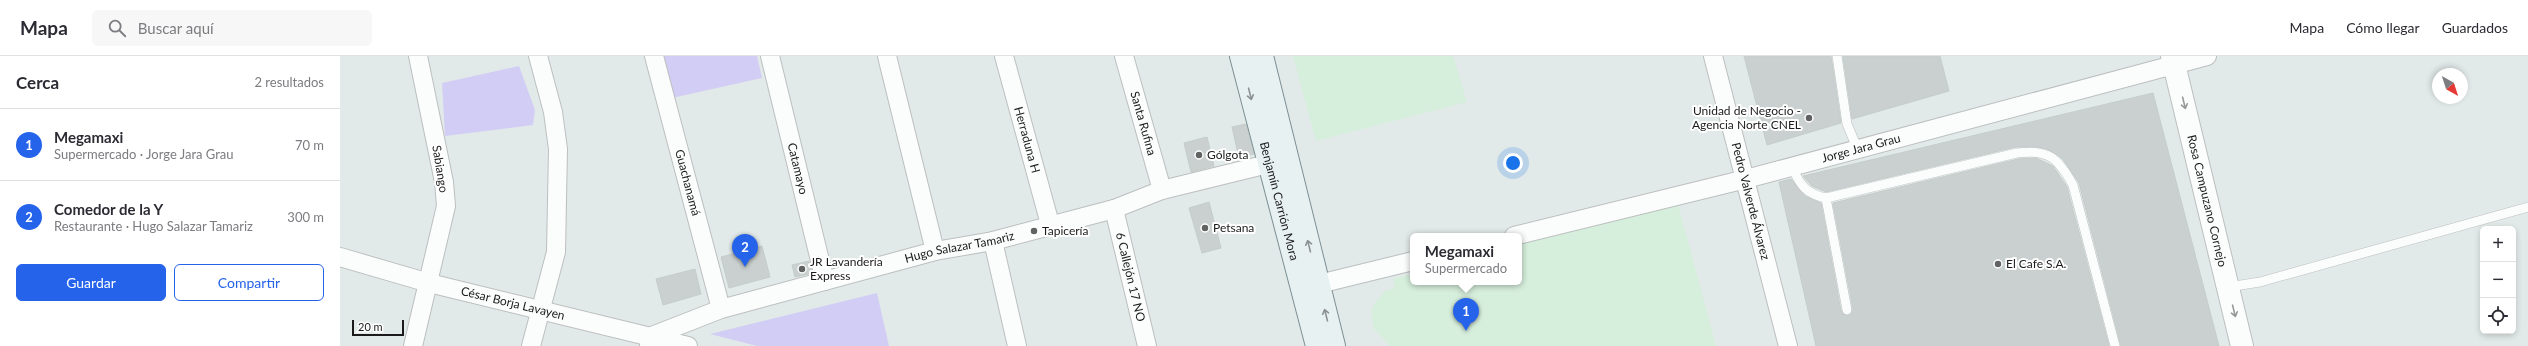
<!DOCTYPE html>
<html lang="es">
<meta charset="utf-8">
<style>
body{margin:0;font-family:Lato,sans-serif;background:#f7f7f7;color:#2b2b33}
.controls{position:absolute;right:12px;bottom:12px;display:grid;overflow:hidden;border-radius:6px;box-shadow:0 2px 6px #0003}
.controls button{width:36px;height:36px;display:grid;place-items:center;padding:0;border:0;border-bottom:1px solid #e1e1e2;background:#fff;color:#2b2b33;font:20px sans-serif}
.compass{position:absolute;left:2092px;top:12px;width:36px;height:36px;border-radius:50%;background:#fff;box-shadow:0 2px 6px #0003;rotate:141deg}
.scale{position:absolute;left:12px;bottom:10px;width:52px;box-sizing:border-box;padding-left:4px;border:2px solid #1b1b1b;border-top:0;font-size:11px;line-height:14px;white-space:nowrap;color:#1b1b1b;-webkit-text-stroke:3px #fff;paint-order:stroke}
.you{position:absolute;left:1173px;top:107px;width:14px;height:14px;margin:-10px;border:3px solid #fff;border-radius:50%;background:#1a73e8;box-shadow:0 0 0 6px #1a73e833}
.badge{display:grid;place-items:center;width:26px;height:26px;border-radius:50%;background:#2563eb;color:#fff;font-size:13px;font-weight:700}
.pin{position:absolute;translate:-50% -33px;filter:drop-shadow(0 1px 2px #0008)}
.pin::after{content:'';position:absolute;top:21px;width:14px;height:12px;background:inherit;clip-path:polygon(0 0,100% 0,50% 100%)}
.popup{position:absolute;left:1070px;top:177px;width:112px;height:52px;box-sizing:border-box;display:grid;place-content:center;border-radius:6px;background:#fff;filter:drop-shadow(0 1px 3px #0005);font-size:13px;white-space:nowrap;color:#7c7c81}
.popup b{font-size:15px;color:#2b2b33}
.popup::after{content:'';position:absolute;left:50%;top:100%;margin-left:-8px;border:8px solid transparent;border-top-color:#fff}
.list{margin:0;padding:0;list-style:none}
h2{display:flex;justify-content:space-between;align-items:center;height:52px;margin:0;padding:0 16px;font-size:17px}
h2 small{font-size:13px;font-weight:400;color:#7c7c81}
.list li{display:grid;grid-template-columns:26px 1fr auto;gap:12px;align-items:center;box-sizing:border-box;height:72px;padding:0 16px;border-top:1px solid #e1e1e2}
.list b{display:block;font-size:15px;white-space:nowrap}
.list p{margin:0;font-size:13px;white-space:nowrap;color:#7c7c81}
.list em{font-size:13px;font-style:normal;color:#7c7c81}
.actions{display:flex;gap:8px;padding:12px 16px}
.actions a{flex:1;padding:9px 0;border:1px solid #2563eb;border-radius:6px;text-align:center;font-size:14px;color:#2563eb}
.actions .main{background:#2563eb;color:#fff}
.icon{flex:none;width:22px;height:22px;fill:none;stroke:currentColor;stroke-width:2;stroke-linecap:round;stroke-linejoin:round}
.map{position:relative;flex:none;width:2188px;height:290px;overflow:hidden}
header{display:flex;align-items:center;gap:24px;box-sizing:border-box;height:56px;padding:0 20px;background:#fff;border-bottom:1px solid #e1e1e2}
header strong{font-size:19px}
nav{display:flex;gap:22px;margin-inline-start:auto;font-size:14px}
.search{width:280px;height:36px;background:#f7f7f7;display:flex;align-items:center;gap:10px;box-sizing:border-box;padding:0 14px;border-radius:6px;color:#7c7c81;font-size:15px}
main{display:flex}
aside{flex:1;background:#fff}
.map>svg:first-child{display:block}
</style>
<header>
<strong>Mapa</strong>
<div class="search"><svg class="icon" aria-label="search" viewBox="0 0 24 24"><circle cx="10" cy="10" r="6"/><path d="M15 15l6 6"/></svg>Buscar aquí</div>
<nav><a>Mapa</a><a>Cómo llegar</a><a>Guardados</a></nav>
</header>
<main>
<aside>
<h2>Cerca<small>2 resultados</small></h2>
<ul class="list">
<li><span class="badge">1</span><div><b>Megamaxi</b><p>Supermercado · Jorge Jara Grau</p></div><em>70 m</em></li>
<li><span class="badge">2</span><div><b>Comedor de la Y</b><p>Restaurante · Hugo Salazar Tamariz</p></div><em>300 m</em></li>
</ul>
<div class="actions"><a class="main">Guardar</a><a>Compartir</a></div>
</aside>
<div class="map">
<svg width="2188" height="290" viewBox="0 0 2188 290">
<rect width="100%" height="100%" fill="#e2eae9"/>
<g fill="#d6eedc">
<polygon points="953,0 1113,0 1127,46 976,85"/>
<polygon points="1338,148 1376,290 1050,290 1034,273 1031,257 1034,248 1045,235 1055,232 1053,223 1073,218 1073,226 1179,226 1179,185"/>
</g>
<g fill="#d2cdf5">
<polygon points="323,0 417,0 422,22 332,42"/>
<polygon points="179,10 195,54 193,69 105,80 102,27"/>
<polygon points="537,237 549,290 417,290 370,278"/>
</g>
<g fill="#cad0cf" stroke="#c4cdca">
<polygon points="1404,0 1491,0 1501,67 1427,89"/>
<polygon points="1503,0 1600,0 1609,35 1512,63"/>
<polygon points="1813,37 1879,290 1781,290 1739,127 1722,102 1707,93 1697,91 1676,91 1486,136 1472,130 1463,120"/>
<polygon points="906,68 914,98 899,102 892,71"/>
<polygon points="867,81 874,110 851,116 844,87"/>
<polygon points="1696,102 1713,110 1727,131 1769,290 1476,290 1439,126 1451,123 1465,140 1481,147 1501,255 1508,260 1511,258 1513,253 1493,147 1678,103"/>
<polygon points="869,146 881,192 862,197 849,152"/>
<polygon points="422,190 430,221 389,232 381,201"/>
<polygon points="469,205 472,217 455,221 452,209"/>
<polygon points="355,213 361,238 323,249 316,223"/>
</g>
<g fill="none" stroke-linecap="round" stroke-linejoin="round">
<defs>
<g id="service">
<polyline points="1497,0 1507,68 1518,94"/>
<path d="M1452,111C1460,129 1466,138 1486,142L1677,97C1709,93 1718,102 1733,129L1775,290"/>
<polyline points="1486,142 1507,254"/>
<polyline points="1888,231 1920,226 2188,151"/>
</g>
<g id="minor">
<path id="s1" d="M314,0L381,253"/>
<path id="s2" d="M430,0L485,225"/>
<polyline points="547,0 595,195"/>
<path id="s3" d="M664,0L710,168"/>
<path id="s4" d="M784,0L822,134"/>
<path id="s5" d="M1373,0L1448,290"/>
<path id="s6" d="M774,153L807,290"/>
<path id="s7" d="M1174,180L1406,123L1867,0"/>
<polyline points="653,185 677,290"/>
<path id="s8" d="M0,201L89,227L348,290"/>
<polyline points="979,228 1073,205"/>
<polyline points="73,290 106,150 104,126 78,0"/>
<polyline points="191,290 216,196 218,93 213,56 198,0"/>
<path id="s9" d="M309,290L312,280L381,253L595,195L653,185L774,153L822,134L928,108"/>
</g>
<g id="tertiary">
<path id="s10" d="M1832,0L1902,290"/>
</g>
<g id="secondary">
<path id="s11" d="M901,0L977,290"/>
<polyline points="922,0 994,290"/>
</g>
</defs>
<use href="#service" stroke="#bcbfbf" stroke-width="10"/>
<use href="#minor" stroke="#bcbfbf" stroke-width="20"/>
<use href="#tertiary" stroke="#bcbfbf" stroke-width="24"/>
<use href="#secondary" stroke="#7b8f94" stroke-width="24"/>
<use href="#service" stroke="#fbfcfc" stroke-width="9"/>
<use href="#minor" stroke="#fbfcfc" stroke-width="18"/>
<use href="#tertiary" stroke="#fbfcfc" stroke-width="22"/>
<use href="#secondary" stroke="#e8f1f2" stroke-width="22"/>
</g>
<defs><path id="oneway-shaft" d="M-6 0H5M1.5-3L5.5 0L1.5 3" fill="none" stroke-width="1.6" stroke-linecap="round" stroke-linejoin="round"/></defs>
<g stroke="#8c9191">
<use href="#oneway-shaft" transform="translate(910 38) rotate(76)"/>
<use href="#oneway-shaft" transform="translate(969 190) rotate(-104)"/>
<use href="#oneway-shaft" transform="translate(986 259) rotate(-104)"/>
</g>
<g stroke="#969797">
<use href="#oneway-shaft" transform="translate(1844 47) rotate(76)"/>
<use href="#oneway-shaft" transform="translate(1894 255) rotate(76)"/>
</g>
<g fill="#616363" stroke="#fff" stroke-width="1.5">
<circle cx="1469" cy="62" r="4"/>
<circle cx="859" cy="99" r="4"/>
<circle cx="865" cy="172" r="4"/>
<circle cx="694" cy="175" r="4"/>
<circle cx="1658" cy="208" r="4"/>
<circle cx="462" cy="213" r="4"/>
</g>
<g text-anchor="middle" stroke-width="4" stroke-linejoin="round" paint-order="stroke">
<g font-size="12" fill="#1b1b1b" stroke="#fff" text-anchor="start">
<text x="1461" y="59" text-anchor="end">Unidad de Negocio -<tspan x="1461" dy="14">Agencia Norte CNEL</tspan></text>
<text x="867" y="103">Gólgota</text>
<text x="873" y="176">Petsana</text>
<text x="702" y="179">Tapicería</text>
<text x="470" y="210">JR Lavandería<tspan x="470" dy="14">Express</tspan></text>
<text x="1666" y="212">El Cafe S.A.</text>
</g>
<g font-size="12" fill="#1b1b1b" stroke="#fff">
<text dy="4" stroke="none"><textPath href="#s4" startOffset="70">Santa Rufina</textPath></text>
<text dy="4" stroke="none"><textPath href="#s3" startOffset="87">Herraduna H</textPath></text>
<text dy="4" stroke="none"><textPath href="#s7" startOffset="358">Jorge Jara Grau</textPath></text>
<text dy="4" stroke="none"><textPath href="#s2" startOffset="116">Catamayo</textPath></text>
<text transform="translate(100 113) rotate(81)" y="4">Sabiango</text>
<text dy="4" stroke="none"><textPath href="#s1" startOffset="131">Guachanamá</textPath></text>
<text dy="4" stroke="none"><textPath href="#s11" startOffset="150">Benjamín Carrión Mora</textPath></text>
<text dy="4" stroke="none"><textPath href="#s5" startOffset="150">Pedro Valverde Álvarez</textPath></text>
<text dy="4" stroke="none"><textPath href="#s10" startOffset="149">Rosa Campuzano Cornejo</textPath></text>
<text dy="4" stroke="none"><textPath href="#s9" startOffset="331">Hugo Salazar Tamariz</textPath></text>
<text dy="4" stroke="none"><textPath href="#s6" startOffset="70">6 Callejón 17 NO</textPath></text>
<text dy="4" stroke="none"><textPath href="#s8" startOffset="179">César Borja Lavayen</textPath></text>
</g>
</g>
</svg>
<div class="controls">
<button>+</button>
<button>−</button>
<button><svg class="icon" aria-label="locate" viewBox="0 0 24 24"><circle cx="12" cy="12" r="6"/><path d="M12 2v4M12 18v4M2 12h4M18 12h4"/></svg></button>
</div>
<svg class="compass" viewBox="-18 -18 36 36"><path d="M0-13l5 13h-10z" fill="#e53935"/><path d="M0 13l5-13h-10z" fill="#7c7c81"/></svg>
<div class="scale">20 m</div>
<div class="you"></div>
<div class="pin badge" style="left:1126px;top:275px">1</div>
<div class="popup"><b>Megamaxi</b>Supermercado</div>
<div class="pin badge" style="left:405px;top:211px">2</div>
</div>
</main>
